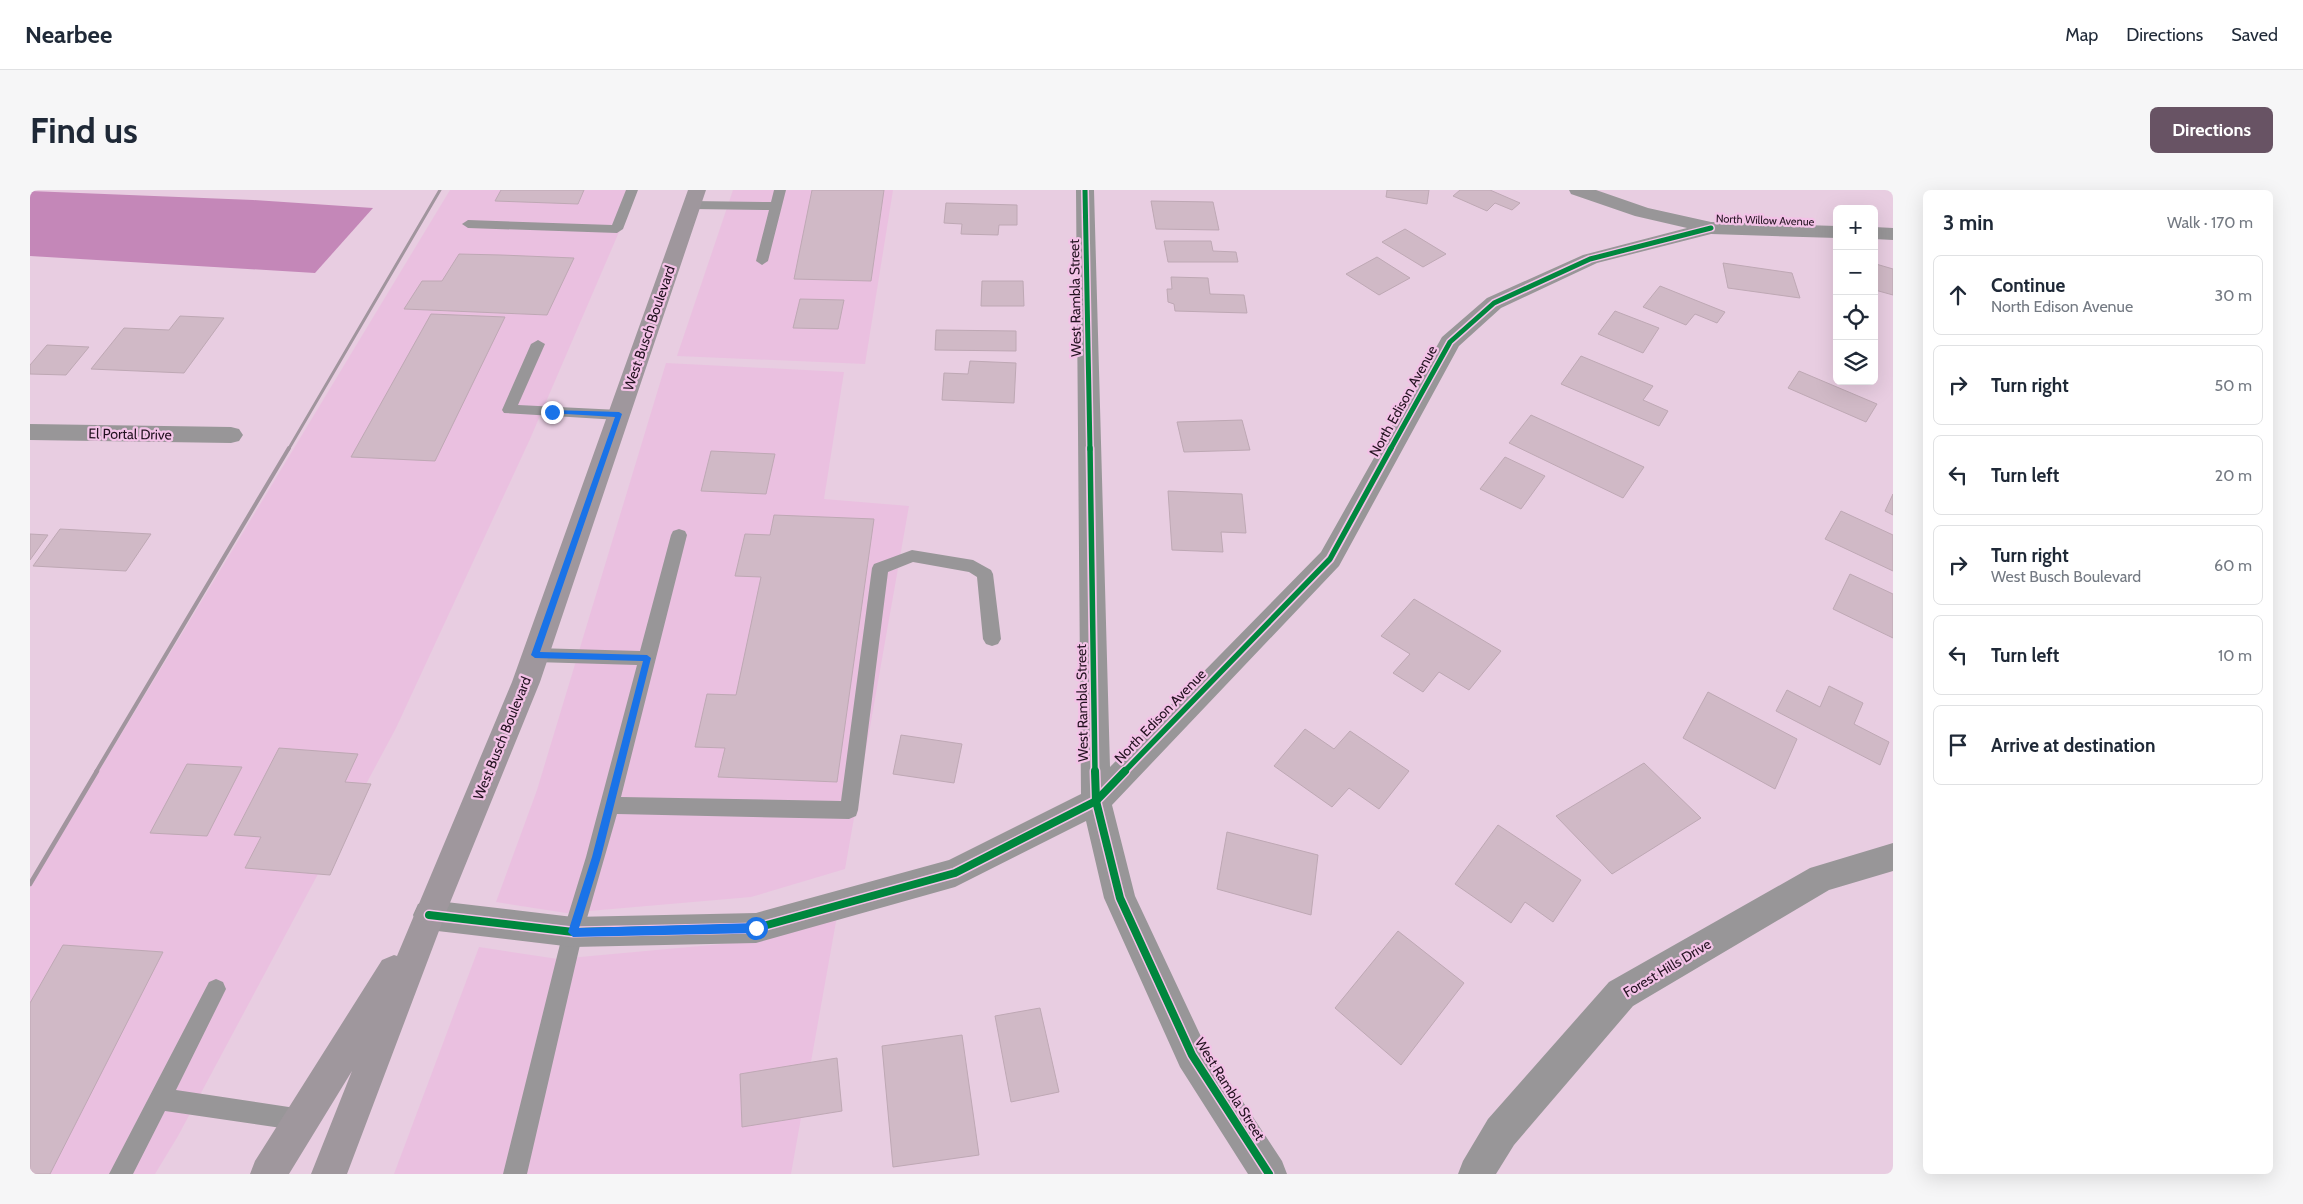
<!DOCTYPE html>
<meta charset="utf-8">
<style>
body{margin:0;font-family:Cabin,sans-serif;background:#f6f6f7;color:#1f2937}
.controls{position:absolute;right:15px;top:15px;display:grid;overflow:hidden;border-radius:8px;box-shadow:0 5px 20px #0002}
.controls button{width:45px;height:45px;display:grid;place-items:center;padding:0;border:0;border-bottom:1px solid #e0e1e3;background:#fff;color:#1f2937;font:25px sans-serif}
.stop{position:absolute;width:15px;height:15px;margin:-11px;border:4px solid #1a73e8;border-radius:50%;background:#fff}
.stop.end{background:#1a73e8;border-color:#fff;box-shadow:0 1px 5px #0008}
.list{margin:0;padding:0;list-style:none}
h2{display:flex;justify-content:space-between;align-items:center;height:65px;margin:0;padding:0 20px;font-size:21px}
h2 small{font-size:16px;font-weight:400;color:#747a83}
.list li{display:grid;grid-template-columns:32px 1fr auto;gap:15px;align-items:center;box-sizing:border-box;height:80px;margin:0 10px 10px;padding:0 10px;border:1px solid #e0e1e3;border-radius:8px}
.list b{display:block;font-size:19px;white-space:nowrap}
.list p{margin:0;font-size:16px;white-space:nowrap;color:#747a83}
.list em{font-size:16px;font-style:normal;color:#747a83}
.icon{flex:none;width:28px;height:28px;fill:none;stroke:currentColor;stroke-width:2;stroke-linecap:round;stroke-linejoin:round}
.map{position:relative;flex:none;width:1863px;height:984px;overflow:hidden;border-radius:8px}
header{display:flex;align-items:center;gap:30px;box-sizing:border-box;height:70px;padding:0 25px;background:#fff;border-bottom:1px solid #e0e1e3}
header strong{font-size:24px}
nav{display:flex;gap:28px;margin-inline-start:auto;font-size:18px}
.intro{display:flex;align-items:center;justify-content:space-between;box-sizing:border-box;height:120px;padding:0 30px}
h1{margin:0;font-size:35px}
.button{padding:12px 22px;border-radius:8px;background:#685364;color:#fff;font-size:18px;font-weight:700}
main{display:flex;gap:30px;padding:0 30px}
aside{flex:1;background:#fff;border-radius:8px;box-shadow:0 5px 20px #0002}
.map>svg:first-child{display:block}
</style>
<header>
<strong>Nearbee</strong>
<nav><a>Map</a><a>Directions</a><a>Saved</a></nav>
</header>
<div class="intro"><h1>Find us</h1><a class="button">Directions</a></div>
<main>
<div class="map">
<svg width="1863" height="984" viewBox="0 0 1863 984">
<rect width="100%" height="100%" fill="#e8cde1"/>
<g fill="#eac0e0">
<polygon points="420,0 607,0 500,249 366,538 148,946 125,984 0,984 0,695"/>
<polygon points="703,0 863,0 835,174 647,166"/>
<polygon points="636,173 814,182 794,309 879,316 815,679 721,707 536,723 466,712 507,600"/>
<polygon points="807,726 761,984 364,984 449,757 528,769 725,751"/>
</g>
<polygon fill="#c487b8" points="0,1 223,10 343,18 285,83 0,66"/>
<g fill="#d0b9c6" stroke="#bea8b4">
<polygon points="471,0 554,0 548,14 465,11"/>
<polygon points="782,0 854,0 841,91 764,89"/>
<polygon points="1357,0 1399,0 1397,14 1356,7"/>
<polygon points="1430,0 1460,0 1490,13 1482,20 1465,13 1457,21 1423,6"/>
<polygon points="1121,11 1183,12 1189,40 1126,39"/>
<polygon points="916,13 987,15 987,35 969,35 968,45 931,44 932,34 914,33"/>
<polygon points="1375,39 1416,64 1393,77 1352,52"/>
<polygon points="1134,51 1181,51 1183,61 1206,62 1208,72 1138,72"/>
<polygon points="429,64 471,65 544,68 517,125 374,119 392,91 412,91"/>
<polygon points="1347,67 1380,88 1349,105 1316,84"/>
<polygon points="1693,73 1762,83 1770,108 1698,98"/>
<polygon points="1846,74 1863,79 1863,105 1845,100"/>
<polygon points="1141,87 1178,88 1180,104 1214,105 1217,123 1145,121 1144,114 1138,112 1137,99 1142,99"/>
<polygon points="952,91 993,91 994,116 951,116"/>
<polygon points="1630,96 1695,122 1687,133 1665,124 1656,135 1613,117"/>
<polygon points="770,109 814,110 808,139 763,138"/>
<polygon points="1585,121 1629,138 1613,163 1568,144"/>
<polygon points="401,124 475,127 405,271 321,267"/>
<polygon points="150,126 194,128 154,183 61,179 94,138 139,140"/>
<polygon points="906,140 986,141 986,161 905,160"/>
<polygon points="17,155 59,157 36,185 0,184 0,175"/>
<polygon points="1551,166 1623,196 1613,210 1638,221 1629,236 1531,194"/>
<polygon points="940,171 986,173 984,213 912,210 914,183 938,184"/>
<polygon points="1769,181 1847,214 1836,232 1758,198"/>
<polygon points="1501,225 1614,277 1593,308 1479,253"/>
<polygon points="1212,230 1220,260 1154,262 1147,232"/>
<polygon points="681,261 745,264 736,304 671,301"/>
<polygon points="1475,267 1515,286 1491,319 1450,299"/>
<polygon points="1138,301 1212,304 1216,343 1191,342 1193,362 1142,360"/>
<polygon points="1863,304 1863,325 1855,321"/>
<polygon points="1811,321 1863,345 1863,381 1795,349"/>
<polygon points="744,325 844,329 807,592 688,587 695,558 665,557 677,504 706,505 731,387 705,386 715,344 740,345"/>
<polygon points="30,339 121,344 96,381 3,376"/>
<polygon points="0,344 18,345 0,370"/>
<polygon points="1820,384 1863,404 1863,448 1803,419"/>
<polygon points="1384,409 1471,461 1439,500 1409,482 1393,502 1363,483 1380,464 1351,446"/>
<polygon points="1799,496 1833,513 1824,534 1859,552 1850,575 1746,521 1757,500 1790,517"/>
<polygon points="1678,502 1767,549 1745,599 1653,548"/>
<polygon points="1275,539 1304,559 1320,541 1379,581 1349,619 1319,598 1302,617 1244,576"/>
<polygon points="871,545 932,554 924,593 863,584"/>
<polygon points="249,558 328,564 315,592 341,594 300,685 215,678 231,647 204,645"/>
<polygon points="1614,573 1671,628 1582,684 1526,626"/>
<polygon points="157,574 212,577 177,646 120,643"/>
<polygon points="1468,635 1551,690 1523,732 1495,712 1481,733 1425,694"/>
<polygon points="1197,642 1288,665 1281,725 1187,699"/>
<polygon points="1368,741 1434,793 1371,875 1305,818"/>
<polygon points="33,755 133,762 20,984 0,984 0,813"/>
<polygon points="1010,818 1029,902 981,912 965,826"/>
<polygon points="932,845 949,965 863,977 852,856"/>
<polygon points="807,868 812,921 712,937 710,884"/>
</g>
<g fill="none" stroke-linecap="round" stroke-linejoin="round">
<g fill="#989698" fill-rule="evenodd">
<polygon points="596,0 608,0 593,39 587,43 438,38 432,34 438,30 582,35"/>
<polygon points="744,0 756,0 738,71 732,75 726,71 739,20 662,19 656,15 662,11 741,12"/>
<polygon points="508,150 515,154 488,215 589,220 594,221 596,225 594,229 589,230 474,223 472,220 501,154"/>
<polygon points="649,339 655,341 657,345 591,607 811,611 842,378 844,374 882,360 943,370 961,380 963,384 971,449 968,454 962,456 956,454 953,449 947,387 939,382 883,372 858,382 828,620 826,626 819,629 587,624 553,742 497,984 473,984 533,742 556,667 607,475 505,472 499,470 496,465 499,460 505,458 610,461 641,345 643,341"/>
<polygon points="186,789 193,792 196,799 146,900 272,919 280,922 283,930 280,938 272,941 135,921 103,984 79,984 179,792"/>
</g>
<g fill="#989698" fill-rule="evenodd">
<polygon points="1046,0 1064,0 1080,577 1291,362 1412,147 1457,108 1553,65 1657,38 1605,26 1541,4 1539,0 1566,0 1618,18 1681,32 1807,36 1807,48 1681,44 1567,73 1471,118 1429,156 1309,376 1082,615 1105,706 1174,853 1252,971 1257,984 1218,984 1150,877 1074,708 1056,631 925,697 726,753 543,757 399,740 388,736 383,725 388,714 399,710 543,727 726,723 919,670 1051,604"/>
<polygon points="1844,37 1863,38 1863,50 1844,49"/>
<polygon points="0,234 201,237 209,239 213,245 209,251 201,253 0,250"/>
<polygon points="1863,653 1863,681 1799,700 1603,816 1484,955 1466,984 1428,984 1433,971 1458,929 1579,792 1780,678"/>
</g>
<polygon fill="#9f979d" fill-rule="evenodd" points="658,0 676,0 510,492 415,725 317,984 281,984 322,881 259,984 220,984 225,971 352,770 364,765 367,766 482,492"/>
<polyline stroke="#a1959e" stroke-width="3" points="258,260 410,0"/>
<polyline stroke="#a1959e" stroke-width="4" points="66,582 259,258"/>
<polyline stroke="#a1959e" stroke-width="4.5" points="0,694 67,581"/>
<defs>
<g id="cycleway-far2">
<polyline points="1055,0 1060,260"/>
<polyline points="1360,260 1420,152 1464,113 1560,69 1681,38"/>
</g>
<g id="cycleway-far1">
<polyline points="1060,258 1065,582"/>
<polyline points="1094,582 1300,369 1361,258"/>
</g>
<g id="cycleway">
<polyline points="1065,581 1066,611 1090,708 1162,865 1239,984"/>
<polyline points="399,725 543,742 726,738 925,683 1066,611 1095,581"/>
</g>
</defs>
<use href="#cycleway-far2" stroke="#f3c2e7" stroke-width="8"/>
<use href="#cycleway-far1" stroke="#f3c2e7" stroke-width="9"/>
<use href="#cycleway" stroke="#f3c2e7" stroke-width="11"/>
<use href="#cycleway-far2" stroke="#00873e" stroke-width="5"/>
<use href="#cycleway-far1" stroke="#00873e" stroke-width="5.5"/>
<use href="#cycleway" stroke="#00873e" stroke-width="8"/>
</g>
<polygon fill="#1a73e8" points="522,220 589,222 592,224 510,462 617,465 621,468 571,667 549,738 726,733 730,738 726,743 543,747 538,742 562,667 613,471 505,468 501,465 585,227 520,223 520,220"/>
<g text-anchor="middle" stroke-width="4.5" stroke-linejoin="round" paint-order="stroke">
<g font-size="11" fill="#231220" stroke="#f3c2e7">
<text transform="translate(1735 30) rotate(2)" y="4">North Willow Avenue</text>
</g>
<g font-size="14" fill="#231220" stroke="#f3c2e7">
<text transform="translate(1045 108) rotate(-91)" y="5">West Rambla Street</text>
<text transform="translate(619 138) rotate(-71)" y="5">West Busch Boulevard</text>
<text transform="translate(1373 211) rotate(-61)" y="5">North Edison Avenue</text>
<text transform="translate(100 244) rotate(1)" y="5">El Portal Drive</text>
<text transform="translate(1052 513) rotate(-91)" y="5">West Rambla Street</text>
<text transform="translate(1130 526) rotate(-46)" y="5">North Edison Avenue</text>
<text transform="translate(472 548) rotate(-68)" y="5">West Busch Boulevard</text>
<text transform="translate(1637 778) rotate(-31)" y="5">Forest Hills Drive</text>
<text transform="translate(1200 899) rotate(58)" y="5">West Rambla Street</text>
</g>
</g>
</svg>
<div class="controls">
<button>+</button>
<button>−</button>
<button><svg class="icon" aria-label="locate" viewBox="0 0 24 24"><circle cx="12" cy="12" r="6"/><path d="M12 2v4M12 18v4M2 12h4M18 12h4"/></svg></button>
<button><svg class="icon" aria-label="layers" viewBox="0 0 24 24"><path d="M12 4l9 5-9 5-9-5zM3 14l9 5 9-5"/></svg></button>
</div>
<div class="stop" style="left:726px;top:738px"></div>
<div class="stop end" style="left:522px;top:222px"></div>
</div>
<aside>
<h2>3 min<small>Walk · 170 m</small></h2>
<ul class="list">
<li><svg class="icon" aria-label="ahead" viewBox="0 0 24 24"><path d="M12 20V5M6 11l6-6 6 6"/></svg><div><b>Continue</b><p>North Edison Avenue</p></div><em>30 m</em></li>
<li><svg class="icon" aria-label="right" viewBox="0 0 24 24"><path d="M7 20v-9h11M14 6l5 5-5 5"/></svg><div><b>Turn right</b></div><em>50 m</em></li>
<li><svg class="icon" aria-label="left" viewBox="0 0 24 24"><path d="M17 20v-9H6M10 6l-5 5 5 5"/></svg><div><b>Turn left</b></div><em>20 m</em></li>
<li><svg class="icon" aria-label="right" viewBox="0 0 24 24"><path d="M7 20v-9h11M14 6l5 5-5 5"/></svg><div><b>Turn right</b><p>West Busch Boulevard</p></div><em>60 m</em></li>
<li><svg class="icon" aria-label="left" viewBox="0 0 24 24"><path d="M17 20v-9H6M10 6l-5 5 5 5"/></svg><div><b>Turn left</b></div><em>10 m</em></li>
<li><svg class="icon" aria-label="arrive" viewBox="0 0 24 24"><path d="M6 21V4h12l-3 4 3 4H6"/></svg><div><b>Arrive at destination</b></div></li>
</ul>
</aside>
</main>
